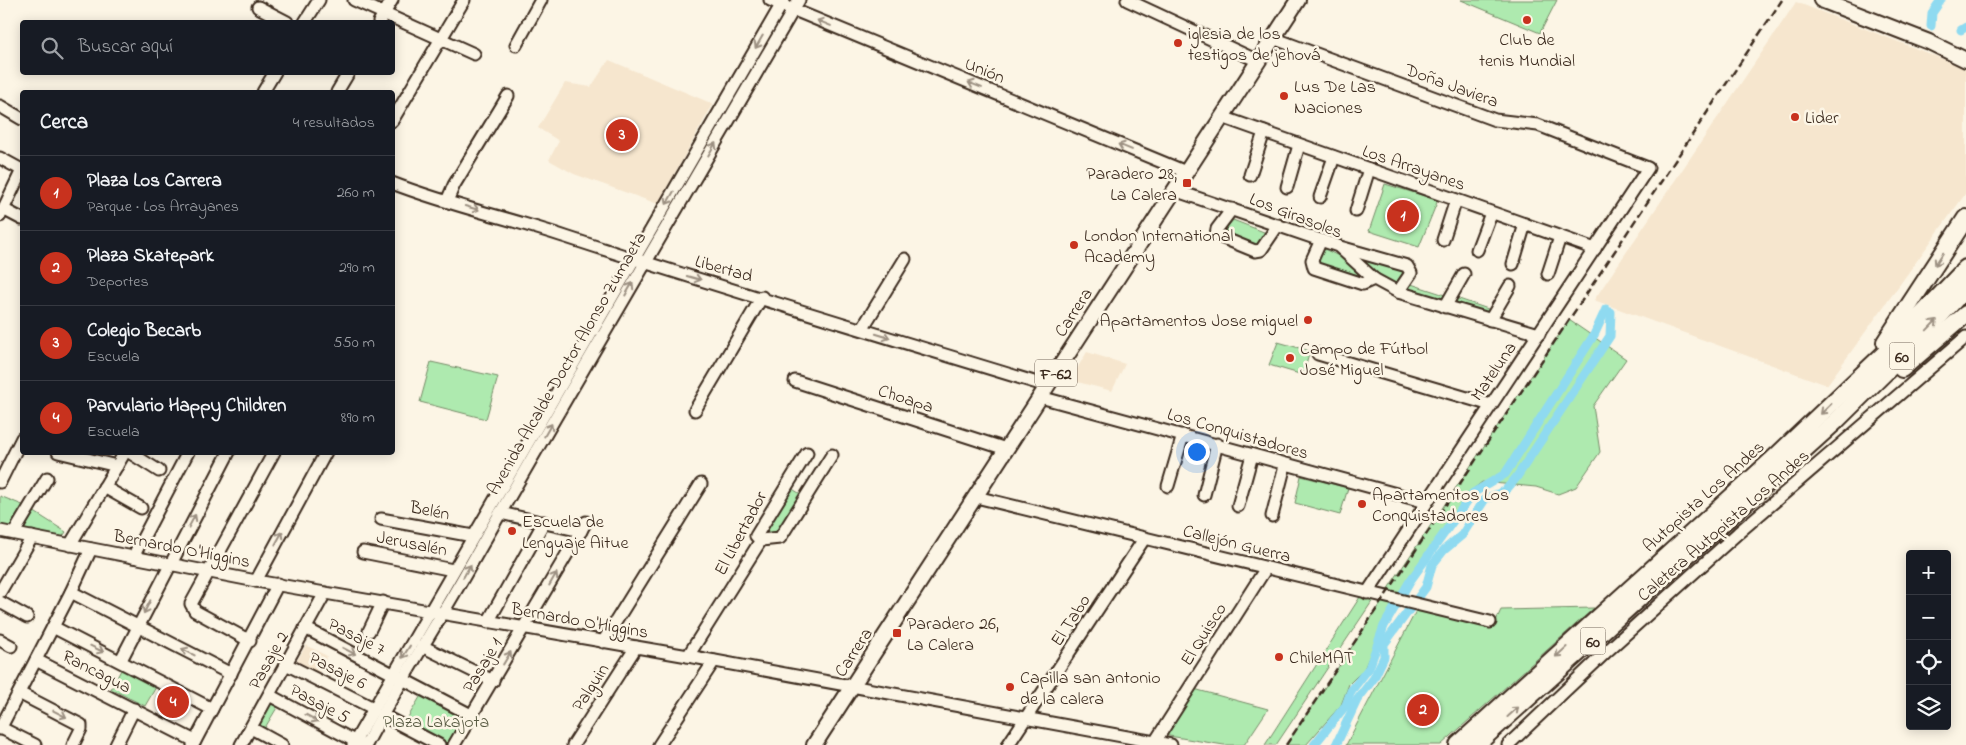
<!DOCTYPE html>
<html lang="es">
<meta charset="utf-8">
<style>
body{margin:0;font-family:"Indie Flower",sans-serif;background:#242831;color:#f1f3f6}
.controls{position:absolute;right:15px;bottom:15px;display:grid;overflow:hidden;border-radius:5px;box-shadow:0 2px 12px #0003}
.controls button{width:45px;height:45px;display:grid;place-items:center;padding:0;border:0;border-bottom:1px solid #363941;background:#171b24;color:#f1f3f6;font:25px sans-serif}
.you{position:absolute;left:1196px;top:451px;width:18px;height:18px;margin:-12px;border:4px solid #fff;border-radius:50%;background:#1a73e8;box-shadow:0 0 0 8px #1a73e833}
.badge{display:grid;place-items:center;width:32px;height:32px;border-radius:50%;background:#c8321e;color:#fff;font-size:16px;font-weight:700}
.pin{position:absolute;translate:-50% -50%;border:2px solid #fff;box-shadow:0 1px 5px #0006}
.list{margin:0;padding:0;list-style:none}
h2{display:flex;justify-content:space-between;align-items:center;height:65px;margin:0;padding:0 20px;font-size:21px}
h2 small{font-size:16px;font-weight:400;color:#9ea1a6}
.list li{display:grid;grid-template-columns:32px 1fr auto;gap:15px;align-items:center;box-sizing:border-box;height:75px;padding:0 20px;border-top:1px solid #363941}
.list b{display:block;font-size:19px;white-space:nowrap}
.list p{margin:0;font-size:16px;white-space:nowrap;color:#9ea1a6}
.list em{font-size:16px;font-style:normal;color:#9ea1a6}
.icon{flex:none;width:28px;height:28px;fill:none;stroke:currentColor;stroke-width:2;stroke-linecap:round;stroke-linejoin:round}
.map{position:relative;flex:none;width:1966px;height:745px;overflow:hidden}
.search{position:absolute;background:#171b24;box-shadow:0 2px 12px #0003;left:20px;top:20px;width:375px;height:55px;display:flex;align-items:center;gap:12px;box-sizing:border-box;padding:0 18px;border-radius:5px;color:#9ea1a6;font-size:19px}
.panel{position:absolute;background:#171b24;box-shadow:0 2px 12px #0003;left:20px;top:90px;width:375px;height:365px;border-radius:5px}
.map>svg:first-child{display:block}
</style>
<div class="map">
<svg width="1966" height="745" viewBox="0 0 1966 745">
<rect width="100%" height="100%" fill="#fcf5e5"/>
<filter id="ink" filterUnits="userSpaceOnUse"><feTurbulence type="fractalNoise" baseFrequency=".02" numOctaves="2"/><feDisplacementMap in="SourceGraphic" scale="10" xChannelSelector="R" yChannelSelector="G"/><feConvolveMatrix kernelMatrix="1 2 1 2 8 2 1 2 1" color-interpolation-filters="sRGB"/></filter>
<g filter="url(#ink)">
<g fill="#f6e6ce">
<polygon points="1796,2 1966,68 1966,193 1827,385 1594,300"/>
<polygon points="609,60 713,104 658,204 574,174 549,160 559,141 538,128 565,83 591,87"/>
<polygon points="1087,352 1125,364 1112,391 1070,380"/>
<polygon points="306,645 327,656 318,674 296,663"/>
</g>
<g fill="#aeeaaf" stroke="#748a66">
<polygon points="1461,0 1557,0 1540,33"/>
<polygon points="1385,184 1438,200 1419,247 1369,231"/>
<polygon points="1233,220 1269,234 1259,249 1222,234"/>
<polygon points="1322,248 1341,257 1366,279 1314,264"/>
<polygon points="1350,254 1405,271 1396,287 1375,277"/>
<polygon points="1411,284 1448,296 1443,303 1405,292"/>
<polygon points="1456,298 1491,310 1486,316 1452,305"/>
<polygon points="1569,320 1626,359 1593,406 1600,452 1576,487 1558,494 1536,487 1482,482 1472,490 1408,578 1398,596 1385,593"/>
<polygon points="1278,342 1310,351 1303,375 1269,365"/>
<polygon points="431,362 498,377 486,419 420,402"/>
<polygon points="1301,476 1348,488 1340,515 1295,503"/>
<polygon points="789,487 804,496 779,536 759,535"/>
<polygon points="0,496 25,506 66,532 61,539 0,527"/>
<polygon points="1360,597 1373,600 1276,745 1265,745"/>
<polygon points="1382,602 1392,604 1364,669 1349,684 1341,705 1306,745 1286,745"/>
<polygon points="1594,608 1441,745 1346,745 1417,609 1493,627 1501,610"/>
<polygon points="122,668 156,687 145,706 111,689"/>
<polygon points="1194,689 1268,709 1244,745 1224,745 1163,735"/>
<polygon points="423,692 468,718 451,745 442,745 404,724"/>
<polygon points="267,700 278,706 263,731 254,726"/>
</g>
<g fill="none" stroke-linecap="round" stroke-linejoin="round">
<g stroke="#8fdaf0" stroke-width="9">
<polyline points="1931,26 1932,13 1941,0"/>
<polyline points="1961,30 1966,27"/>
<polyline points="1314,745 1346,705 1351,691 1369,668 1384,626 1410,581 1473,493 1505,474 1594,335 1606,309"/>
<polyline points="1336,745 1357,700 1374,678 1384,657 1384,644 1426,587 1432,565 1444,550 1462,535 1485,499 1505,491 1516,478 1610,336 1611,312"/>
</g>
<defs>
<g id="minor">
<polyline points="354,0 474,54"/>
<polyline points="770,0 1186,172"/>
<polyline points="1127,0 1258,61"/>
<polyline points="258,7 287,22"/>
<polyline points="305,22 319,0"/>
<polyline points="379,22 392,0"/>
<polyline points="1273,38 1495,120 1538,125 1648,168 1367,593"/>
<polyline points="516,45 541,0"/>
<polyline points="263,92 275,72"/>
<polyline points="337,92 349,72"/>
<polyline points="0,106 22,119"/>
<polyline points="1222,117 1595,249"/>
<polyline points="392,121 464,0"/>
<polyline points="0,158 22,170 0,216"/>
<polyline points="1250,175 1264,132"/>
<path d="M392,183C448,205 509,218 566,237C725,289 887,337 1047,386"/>
<polyline points="1287,187 1299,145"/>
<polyline points="1174,190 1338,246 1374,279 1398,292 1539,334"/>
<polyline points="1320,197 1334,157"/>
<polyline points="447,201 454,185 508,96"/>
<polyline points="3,209 22,219"/>
<polyline points="1232,209 1217,229 1216,235 1255,251 1261,250 1278,225"/>
<polyline points="1356,211 1369,169"/>
<polyline points="1321,240 1312,260 1314,268 1363,284 1374,279"/>
<polyline points="1443,240 1456,200"/>
<polyline points="1340,247 1407,266 1411,273 1398,292"/>
<polyline points="1477,250 1491,213"/>
<polyline points="1513,264 1525,224"/>
<polyline points="1548,274 1560,237"/>
<polyline points="1445,307 1464,274"/>
<polyline points="1490,320 1510,286"/>
<polyline points="862,329 905,259"/>
<polyline points="1318,354 1491,405"/>
<polyline points="795,381 1006,449"/>
<polyline points="1040,397 1426,502"/>
<polyline points="695,410 762,297"/>
<polyline points="58,452 117,466"/>
<polyline points="129,452 159,471"/>
<polyline points="0,482 22,438"/>
<polyline points="1168,486 1183,435"/>
<polyline points="104,487 141,508"/>
<polyline points="1204,495 1217,444"/>
<polyline points="976,497 1490,622"/>
<polyline points="1238,506 1252,455"/>
<polyline points="500,513 581,531"/>
<polyline points="1272,516 1285,465"/>
<polyline points="381,519 473,536"/>
<polyline points="0,531 256,581 688,656 1171,745"/>
<polyline points="14,533 47,478"/>
<polyline points="761,540 780,538 832,455"/>
<polyline points="70,545 125,452"/>
<polyline points="363,552 453,570"/>
<polyline points="133,557 188,452"/>
<polyline points="256,581 326,452"/>
<polyline points="0,592 32,537"/>
<polyline points="71,592 231,674"/>
<polyline points="0,602 27,617"/>
<polyline points="488,622 544,522"/>
<polyline points="53,627 212,709"/>
<polyline points="305,628 473,716"/>
<polyline points="369,631 383,602"/>
<polyline points="0,640 11,646"/>
<polyline points="250,641 195,611 191,604 274,452"/>
<polyline points="603,642 701,484"/>
<polyline points="422,646 493,681"/>
<polyline points="688,656 761,540 756,536 807,453"/>
<polyline points="36,660 195,741"/>
<polyline points="121,660 229,452"/>
<polyline points="286,664 373,708"/>
<polyline points="19,693 81,725 81,729 73,745"/>
<polyline points="269,695 362,745"/>
<polyline points="382,715 439,745"/>
<polyline points="1,728 35,745"/>
<polyline points="251,728 282,745"/>
<polyline points="0,729 71,592 91,549"/>
<polyline points="116,745 134,709"/>
<polyline points="193,745 278,584"/>
<polyline points="241,745 325,593"/>
<polyline points="353,745 784,0"/>
<path d="M366,745C397,686 433,631 466,573C575,381 688,191 799,0"/>
<polyline points="454,745 586,522"/>
<polyline points="573,745 636,647"/>
<polyline points="659,745 714,661"/>
<polyline points="1008,745 1144,539"/>
<polyline points="1153,745 1266,568"/>
<polyline points="1508,745 1605,653 1738,533 1966,337"/>
</g>
<g id="major">
<polyline points="1821,0 1929,42 1966,60"/>
<polyline points="814,745 1298,0"/>
</g>
<g id="highway">
<polyline points="1885,342 1966,218"/>
<polyline points="1902,369 1966,314"/>
<polyline points="1458,745 1771,461 1889,349 1966,268"/>
<polyline points="1476,745 1835,422 1907,351 1966,288"/>
</g>
</defs>
<use href="#minor" stroke="#3b2a1e" stroke-width="15"/>
<use href="#major" stroke="#3b2a1e" stroke-width="18"/>
<use href="#highway" stroke="#3b2a1e" stroke-width="20"/>
<use href="#minor" stroke="#fcf5e5" stroke-width="11"/>
<use href="#major" stroke="#fcf5e5" stroke-width="14"/>
<use href="#highway" stroke="#fcf5e5" stroke-width="16"/>
<polyline stroke="#3b2a1e" stroke-width="2.5" stroke-dasharray="8 4" stroke-linecap="butt" points="1286,745 1782,0"/>
</g>
<defs><path id="oneway-shaft" d="M-6 0H5M1.5-3L5.5 0L1.5 3" fill="none" stroke-width="1.6" stroke-linecap="round" stroke-linejoin="round" transform="scale(1.25)"/></defs>
<g stroke="#9c9082">
<use href="#oneway-shaft" transform="translate(824 23) rotate(-158)"/>
<use href="#oneway-shaft" transform="translate(759 42) rotate(120)"/>
<use href="#oneway-shaft" transform="translate(975 85) rotate(-158)"/>
<use href="#oneway-shaft" transform="translate(1125 147) rotate(-158)"/>
<use href="#oneway-shaft" transform="translate(712 149) rotate(-60)"/>
<use href="#oneway-shaft" transform="translate(670 198) rotate(120)"/>
<use href="#oneway-shaft" transform="translate(472 208) rotate(16)"/>
<use href="#oneway-shaft" transform="translate(1939 259) rotate(123)"/>
<use href="#oneway-shaft" transform="translate(694 278) rotate(16)"/>
<use href="#oneway-shaft" transform="translate(629 289) rotate(-60)"/>
<use href="#oneway-shaft" transform="translate(1932 325) rotate(-46)"/>
<use href="#oneway-shaft" transform="translate(883 336) rotate(17)"/>
<use href="#oneway-shaft" transform="translate(1826 409) rotate(136)"/>
<use href="#oneway-shaft" transform="translate(548 430) rotate(-60)"/>
<use href="#oneway-shaft" transform="translate(192 521) rotate(-62)"/>
<use href="#oneway-shaft" transform="translate(279 538) rotate(-61)"/>
<use href="#oneway-shaft" transform="translate(467 571) rotate(-60)"/>
<use href="#oneway-shaft" transform="translate(553 579) rotate(-60)"/>
<use href="#oneway-shaft" transform="translate(147 607) rotate(117)"/>
<use href="#oneway-shaft" transform="translate(97 649) rotate(26)"/>
<use href="#oneway-shaft" transform="translate(349 651) rotate(27)"/>
<use href="#oneway-shaft" transform="translate(188 652) rotate(-153)"/>
<use href="#oneway-shaft" transform="translate(406 652) rotate(122)"/>
<use href="#oneway-shaft" transform="translate(1561 652) rotate(138)"/>
<use href="#oneway-shaft" transform="translate(507 658) rotate(-59)"/>
<use href="#oneway-shaft" transform="translate(1513 712) rotate(-42)"/>
<use href="#oneway-shaft" transform="translate(60 714) rotate(27)"/>
<use href="#oneway-shaft" transform="translate(312 718) rotate(28)"/>
</g>
</g>
<g fill="#c8321e" stroke="#fcf5e5" stroke-width="2">
<circle cx="1527" cy="20" r="5"/>
<circle cx="1178" cy="43" r="5"/>
<circle cx="1284" cy="96" r="5"/>
<circle cx="1795" cy="117" r="5"/>
<rect x="1182" y="178" width="10" height="10" rx="2.5"/>
<circle cx="1074" cy="245" r="5"/>
<circle cx="1308" cy="320" r="5"/>
<circle cx="1290" cy="358" r="5"/>
<circle cx="1362" cy="504" r="5"/>
<circle cx="512" cy="531" r="5"/>
<rect x="892" y="628" width="10" height="10" rx="2.5"/>
<circle cx="1279" cy="657" r="5"/>
<circle cx="1010" cy="687" r="5"/>
</g>
<g text-anchor="middle" stroke-width="5" stroke-linejoin="round" paint-order="stroke">
<g fill="#fcf5e5" stroke="#75675a" stroke-width="1">
<rect x="1889.5" y="342.5" width="25" height="27" rx="4"/>
<rect x="1035" y="359.5" width="42" height="27" rx="4"/>
<rect x="1580.5" y="627.5" width="25" height="27" rx="4"/>
</g>
<g font-size="16" font-weight="bold" fill="#3b2a1e">
<text x="1902" y="362">60</text>
<text x="1056" y="379">F-62</text>
<text x="1593" y="647">60</text>
</g>
<g font-size="18" fill="#3b2a1e" stroke="#fcf5e5" text-anchor="start">
<text x="1188" y="39">iglesia de los<tspan x="1188" dy="21">testigos de jehová</tspan></text>
<text x="1527" y="45" text-anchor="middle">Club de<tspan x="1527" dy="21">tenis Mundial</tspan></text>
<text x="1294" y="92">Lus De Las<tspan x="1294" dy="21">Naciones</tspan></text>
<text x="1805" y="123">Lider</text>
<text x="1177" y="179" text-anchor="end">Paradero 28,<tspan x="1177" dy="21">La Calera</tspan></text>
<text x="1084" y="241">London International<tspan x="1084" dy="21">Academy</tspan></text>
<text x="1298" y="326" text-anchor="end">Apartamentos Jose miguel</text>
<text x="1300" y="354">Campo de Fútbol<tspan x="1300" dy="21">José Miguel</tspan></text>
<text x="1372" y="500">Apartamentos Los<tspan x="1372" dy="21">Conquistadores</tspan></text>
<text x="522" y="527">Escuela de<tspan x="522" dy="21">Lenguaje Aitue</tspan></text>
<text x="907" y="629">Paradero 26,<tspan x="907" dy="21">La Calera</tspan></text>
<text x="1289" y="663">ChileMAT</text>
<text x="1020" y="683">Capilla san antonio<tspan x="1020" dy="21">de la calera</tspan></text>
</g>
<g font-size="18" fill="#3b2a1e" stroke="#fcf5e5">
<text transform="translate(985 70) rotate(22)" y="6">Unión</text>
<text transform="translate(1452 85) rotate(20)" y="6">Doña Javiera</text>
<text transform="translate(1414 167) rotate(19)" y="6">Los Arrayanes</text>
<text transform="translate(1296 215) rotate(21)" y="6">Los Girasoles</text>
<text transform="translate(724 268) rotate(16)" y="6">Libertad</text>
<text transform="translate(1073 312) rotate(-57)" y="6">Carrera</text>
<text transform="translate(566 363) rotate(-60)" y="6">Avenida Alcalde Doctor Alonso Zumaeta</text>
<text transform="translate(1493 371) rotate(-56)" y="6">Mateluna</text>
<text transform="translate(906 398) rotate(18)" y="6">Choapa</text>
<text transform="translate(1238 433) rotate(16)" y="6">Los Conquistadores</text>
<text transform="translate(1703 496) rotate(-42)" y="6">Autopista Los Andes</text>
<text transform="translate(430 510) rotate(11)" y="6">Belén</text>
<text transform="translate(1723 525) rotate(-41)" y="6">Caletera Autopista Los Andes</text>
<text transform="translate(740 533) rotate(-62)" y="6">El Libertador</text>
<text transform="translate(412 543) rotate(11)" y="6">Jerusalén</text>
<text transform="translate(1237 543) rotate(14)" y="6">Callejón Guerra</text>
<text transform="translate(182 548) rotate(11)" y="6">Bernardo O'Higgins</text>
<text transform="translate(580 620) rotate(10)" y="6">Bernardo O'Higgins</text>
<text transform="translate(1070 620) rotate(-57)" y="6">El Tabo</text>
<text transform="translate(1203 634) rotate(-58)" y="6">El Quisco</text>
<text transform="translate(357 636) rotate(27)" y="6">Pasaje 7</text>
<text transform="translate(853 652) rotate(-57)" y="6">Carrera</text>
<text transform="translate(268 660) rotate(-61)" y="6">Pasaje 2</text>
<text transform="translate(482 665) rotate(-59)" y="6">Pasaje 1</text>
<text transform="translate(338 670) rotate(27)" y="6">Pasaje 6</text>
<text transform="translate(97 671) rotate(27)" y="6">Rancagua</text>
<text transform="translate(590 687) rotate(-57)" y="6">Palguin</text>
<text transform="translate(320 703) rotate(28)" y="6">Pasaje 5</text>
</g>
<g font-size="18" fill="#585a42" stroke="#fcf5e5">
<text x="436" y="727">Plaza Lakajota</text>
</g>
</g>
</svg>
<div class="controls">
<button>+</button>
<button>−</button>
<button><svg class="icon" aria-label="locate" viewBox="0 0 24 24"><circle cx="12" cy="12" r="6"/><path d="M12 2v4M12 18v4M2 12h4M18 12h4"/></svg></button>
<button><svg class="icon" aria-label="layers" viewBox="0 0 24 24"><path d="M12 4l9 5-9 5-9-5zM3 14l9 5 9-5"/></svg></button>
</div>
<div class="you"></div>
<div class="pin badge" style="left:1403px;top:216px">1</div>
<div class="pin badge" style="left:1423px;top:710px">2</div>
<div class="pin badge" style="left:622px;top:135px">3</div>
<div class="pin badge" style="left:173px;top:702px">4</div>
<div class="search"><svg class="icon" aria-label="search" viewBox="0 0 24 24"><circle cx="10" cy="10" r="6"/><path d="M15 15l6 6"/></svg>Buscar aquí</div>
<section class="panel">
<h2>Cerca<small>4 resultados</small></h2>
<ul class="list">
<li><span class="badge">1</span><div><b>Plaza Los Carrera</b><p>Parque · Los Arrayanes</p></div><em>260 m</em></li>
<li><span class="badge">2</span><div><b>Plaza Skatepark</b><p>Deportes</p></div><em>290 m</em></li>
<li><span class="badge">3</span><div><b>Colegio Becarb</b><p>Escuela</p></div><em>550 m</em></li>
<li><span class="badge">4</span><div><b>Parvulario Happy Children</b><p>Escuela</p></div><em>890 m</em></li>
</ul>
</section>
</div>
